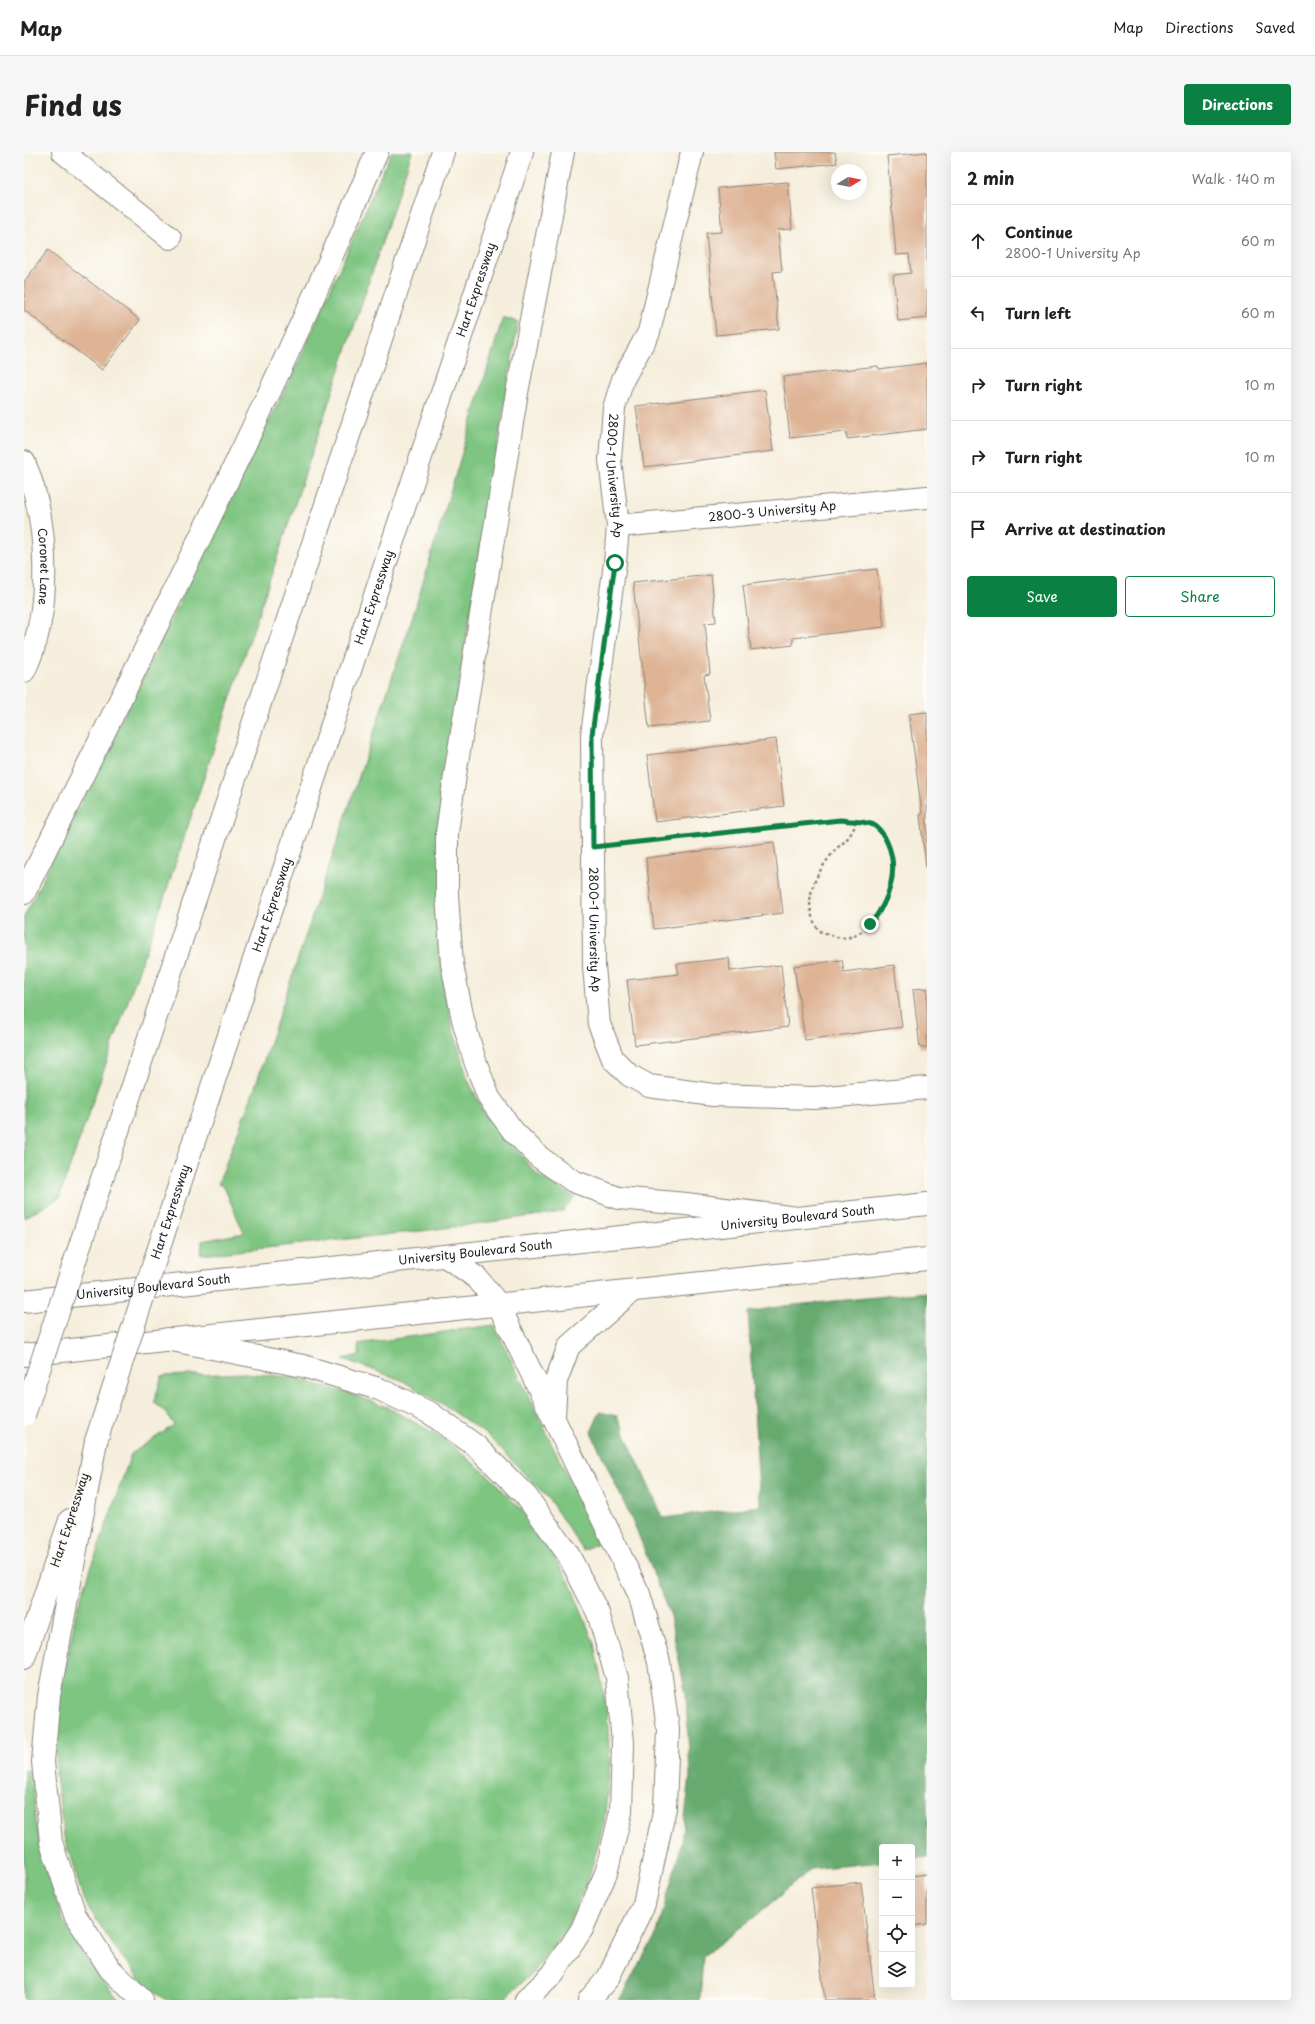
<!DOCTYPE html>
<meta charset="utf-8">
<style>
body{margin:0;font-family:"Playpen Sans",sans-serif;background:#f6f6f6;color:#202124}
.controls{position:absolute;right:12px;bottom:12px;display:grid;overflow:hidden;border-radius:4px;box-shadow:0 4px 16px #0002}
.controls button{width:36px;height:36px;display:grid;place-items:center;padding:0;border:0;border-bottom:1px solid #e0e0e0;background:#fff;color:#202124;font:20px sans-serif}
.compass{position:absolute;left:807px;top:12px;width:36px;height:36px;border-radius:50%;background:#fff;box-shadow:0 4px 16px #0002;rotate:80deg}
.stop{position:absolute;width:12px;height:12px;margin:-9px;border:3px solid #0b8043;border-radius:50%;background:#fff}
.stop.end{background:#0b8043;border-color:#fff;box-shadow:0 1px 4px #0008}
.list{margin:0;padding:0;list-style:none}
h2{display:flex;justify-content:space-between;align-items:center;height:52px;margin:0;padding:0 16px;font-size:17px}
h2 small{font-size:13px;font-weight:400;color:#757577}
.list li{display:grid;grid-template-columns:26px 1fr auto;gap:12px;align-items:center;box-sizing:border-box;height:72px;padding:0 16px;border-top:1px solid #e0e0e0}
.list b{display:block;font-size:15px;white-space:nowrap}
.list p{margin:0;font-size:13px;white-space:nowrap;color:#757577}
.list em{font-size:13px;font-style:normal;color:#757577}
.actions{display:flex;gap:8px;padding:12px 16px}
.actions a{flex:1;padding:9px 0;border:1px solid #0b8043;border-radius:4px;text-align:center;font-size:14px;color:#0b8043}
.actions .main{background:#0b8043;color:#fff}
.icon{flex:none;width:22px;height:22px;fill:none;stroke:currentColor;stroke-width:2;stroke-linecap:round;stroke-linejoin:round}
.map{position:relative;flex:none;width:903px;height:1848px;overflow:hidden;border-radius:4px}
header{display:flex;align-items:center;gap:24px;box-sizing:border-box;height:56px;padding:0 20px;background:#fff;border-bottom:1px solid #e0e0e0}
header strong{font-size:19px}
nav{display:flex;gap:22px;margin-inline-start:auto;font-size:14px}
.intro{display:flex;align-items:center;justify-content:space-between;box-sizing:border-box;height:96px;padding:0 24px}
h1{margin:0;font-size:28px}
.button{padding:10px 18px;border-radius:4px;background:#0b8043;color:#fff;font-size:14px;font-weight:700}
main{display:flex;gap:24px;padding:0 24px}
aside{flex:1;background:#fff;border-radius:4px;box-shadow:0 4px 16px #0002}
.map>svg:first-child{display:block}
</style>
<header>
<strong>Map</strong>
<nav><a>Map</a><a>Directions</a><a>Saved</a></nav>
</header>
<div class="intro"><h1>Find us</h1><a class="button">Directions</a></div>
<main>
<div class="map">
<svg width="903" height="1848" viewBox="0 0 903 1848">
<rect width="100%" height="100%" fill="#fdfcf7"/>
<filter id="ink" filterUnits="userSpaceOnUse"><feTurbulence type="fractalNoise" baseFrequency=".025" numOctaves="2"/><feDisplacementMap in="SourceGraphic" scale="8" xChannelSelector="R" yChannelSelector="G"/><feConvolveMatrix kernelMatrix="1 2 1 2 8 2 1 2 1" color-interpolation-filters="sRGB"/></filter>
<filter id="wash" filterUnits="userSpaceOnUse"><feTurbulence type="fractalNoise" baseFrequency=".012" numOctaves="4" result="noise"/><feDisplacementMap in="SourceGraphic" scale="16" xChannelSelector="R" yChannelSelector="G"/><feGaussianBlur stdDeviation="0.9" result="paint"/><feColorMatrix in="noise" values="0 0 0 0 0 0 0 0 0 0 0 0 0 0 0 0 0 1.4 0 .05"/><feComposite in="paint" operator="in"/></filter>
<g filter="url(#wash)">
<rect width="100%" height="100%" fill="#f6eedc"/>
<g fill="#7ec581" stroke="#4d704e">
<polygon points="367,0 388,0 140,746 35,1046 0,1066 0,765 275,209"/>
<polygon points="479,165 494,170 422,609 416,805 427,870 444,928 462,964 515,1024 551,1045 538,1060 406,1078 177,1103 178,1089 220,1081 200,1035 194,1032 230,938 391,457"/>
<polygon points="470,1173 576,1390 559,1398 524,1346 464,1284 423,1255 377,1228 319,1207 336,1203 334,1192"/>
<polygon points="222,1221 272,1226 327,1242 363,1255 419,1286 466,1325 507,1368 545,1429 570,1491 583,1558 586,1614 580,1672 564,1729 540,1782 511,1819 479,1848 142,1848 124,1835 93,1799 60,1749 40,1685 32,1623 33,1559 52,1460 107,1302 150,1273 142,1261 130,1250 138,1224"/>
<polygon points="0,1618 9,1619 11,1669 22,1715 38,1766 60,1805 95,1848 0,1848"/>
</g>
<polygon fill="#66aa6f" stroke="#416346" points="903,1140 903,1705 888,1707 888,1695 858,1695 858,1710 787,1717 733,1763 679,1804 676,1848 595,1848 633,1781 658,1690 666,1624 662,1543 646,1464 613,1379 567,1280 576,1260 593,1264 639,1366 736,1354 724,1160 760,1154"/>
<g id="blocks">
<g fill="#deb495">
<polygon points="750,0 811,0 813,11 752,17"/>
<polygon points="903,0 903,166 874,169 869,123 887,121 885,102 872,103 863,4"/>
<polygon points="764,30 768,77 754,78 758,119 749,120 755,177 692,183 682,81 698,80 694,36"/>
<polygon points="24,98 116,168 78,218 0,158 0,130"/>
<polygon points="903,211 903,277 823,287 822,280 766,286 759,225 854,214 855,217"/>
<polygon points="741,238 749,299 620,315 612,254"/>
<polygon points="853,417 860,475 769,486 769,493 727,498 719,433"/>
<polygon points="687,423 692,470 681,471 686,522 680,523 686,569 625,576 609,431"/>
<polygon points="903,560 903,716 902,716 896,663 898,662 885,562"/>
<polygon points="752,587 760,654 631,670 623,603"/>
<polygon points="750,690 759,761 630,777 622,706"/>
<polygon points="705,806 706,819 757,813 764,875 611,893 603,828 655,822 653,812"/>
<polygon points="818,808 820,820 870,813 878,875 781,888 770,814"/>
<polygon points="903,836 903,895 896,896 889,837"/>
<polygon points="903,1722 903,1772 888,1774 888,1724"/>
<polygon points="837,1730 851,1848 801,1848 787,1736"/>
</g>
</g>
</g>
<g filter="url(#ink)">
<use href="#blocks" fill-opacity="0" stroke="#89857c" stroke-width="1"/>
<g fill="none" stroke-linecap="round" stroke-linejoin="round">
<defs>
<g id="street">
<polyline points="39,0 146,86"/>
<path id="s1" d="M668,0L625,180L599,227L590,256L586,308L594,374L591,411L568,583L570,814L575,872L589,907L605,923L625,934L689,943L791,946L903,936"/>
<path id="s2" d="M0,310C25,368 29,461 0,519"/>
<path id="s3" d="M594,374L903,345"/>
</g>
<g id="primary">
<path id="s4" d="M0,1149L903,1052"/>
<polyline points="0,1203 903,1107"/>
</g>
<g id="highway">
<polyline points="539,0 492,246 431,623 423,681 423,744 428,812 439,868 451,909 465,946 489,979 515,1005 549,1029 594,1046 662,1052 773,1066"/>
<path d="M0,741C122,496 246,252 353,0"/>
<path id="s5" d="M162,1013L498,0"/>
<polyline points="78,1027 419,0"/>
<polyline points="421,1104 453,1126 474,1152 615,1442 635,1510 644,1577 641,1656 620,1752 584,1826 565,1848"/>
<polyline points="143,1187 279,1214 355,1237 406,1261 452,1294 502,1344 544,1402 574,1461 593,1526 599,1591 597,1660 582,1721 558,1777 528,1823 502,1848"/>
<polyline points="530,1264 532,1229 545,1194 608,1139"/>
<polyline points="72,1289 25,1544 19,1610 27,1690 51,1763 86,1817 118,1848"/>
<polyline points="0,1506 46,1368"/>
</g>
</defs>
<use href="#street" stroke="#89857c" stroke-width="24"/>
<use href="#primary" stroke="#89857c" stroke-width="24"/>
<use href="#highway" stroke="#89857c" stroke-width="24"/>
<path stroke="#89857c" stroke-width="2.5" stroke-dasharray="3 3" stroke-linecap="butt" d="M595,692L816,668C826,669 841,668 849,673C888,698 862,786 818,786C810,785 802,781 795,779C777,752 789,726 807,703C811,697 817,693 822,688C827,683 830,676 833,669"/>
<use href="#street" stroke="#fff" stroke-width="22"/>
<use href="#primary" stroke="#fff" stroke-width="22"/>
<use href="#highway" stroke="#fff" stroke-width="22"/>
<defs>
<g id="highway-bridge">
<polyline points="0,1263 78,1027"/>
<path id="s6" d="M72,1289L162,1013"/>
</g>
</defs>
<use href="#highway-bridge" stroke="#89857c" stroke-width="24" stroke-linecap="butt"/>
<use href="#highway-bridge" stroke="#fff" stroke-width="22"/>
</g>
</g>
<g fill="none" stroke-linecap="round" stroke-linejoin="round" filter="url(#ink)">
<path stroke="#0b8043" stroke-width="5" d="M591,411L568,583L569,695L816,668C826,669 838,669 847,672C854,674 860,683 863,690C876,718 865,750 846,772"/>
</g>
<g text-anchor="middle" stroke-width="4" stroke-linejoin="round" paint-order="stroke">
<g font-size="12" fill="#1c1c1c" stroke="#fdfcf7">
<text dy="4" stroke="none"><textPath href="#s5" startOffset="922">Hart Expressway</textPath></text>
<text dy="4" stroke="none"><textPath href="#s1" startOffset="337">2800-1 University Ap</textPath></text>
<text dy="4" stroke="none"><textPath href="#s3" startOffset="155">2800-3 University Ap</textPath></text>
<text dy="4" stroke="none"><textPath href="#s2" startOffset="107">Coronet Lane</textPath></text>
<text dy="4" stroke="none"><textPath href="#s5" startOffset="598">Hart Expressway</textPath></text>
<text dy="4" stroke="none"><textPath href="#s5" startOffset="274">Hart Expressway</textPath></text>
<text dy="4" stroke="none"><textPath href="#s1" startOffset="793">2800-1 University Ap</textPath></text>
<text dy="4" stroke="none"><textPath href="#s6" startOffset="241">Hart Expressway</textPath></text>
<text dy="4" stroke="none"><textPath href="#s4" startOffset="778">University Boulevard South</textPath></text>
<text dy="4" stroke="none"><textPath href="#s4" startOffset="454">University Boulevard South</textPath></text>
<text dy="4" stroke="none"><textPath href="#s4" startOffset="130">University Boulevard South</textPath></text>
<text transform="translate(46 1368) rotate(-72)" y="4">Hart Expressway</text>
</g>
</g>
</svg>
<div class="controls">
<button>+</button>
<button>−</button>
<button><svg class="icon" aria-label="locate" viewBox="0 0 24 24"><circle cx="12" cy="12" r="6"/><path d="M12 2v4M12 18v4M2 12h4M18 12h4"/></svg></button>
<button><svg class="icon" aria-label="layers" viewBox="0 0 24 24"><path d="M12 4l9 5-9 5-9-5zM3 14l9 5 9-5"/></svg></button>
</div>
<svg class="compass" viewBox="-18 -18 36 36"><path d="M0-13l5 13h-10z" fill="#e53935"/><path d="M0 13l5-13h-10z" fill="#757577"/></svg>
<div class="stop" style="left:591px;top:411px"></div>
<div class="stop end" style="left:846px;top:772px"></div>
</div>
<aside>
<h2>2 min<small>Walk · 140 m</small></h2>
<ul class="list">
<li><svg class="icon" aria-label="ahead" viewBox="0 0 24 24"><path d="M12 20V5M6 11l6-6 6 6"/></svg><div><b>Continue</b><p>2800-1 University Ap</p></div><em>60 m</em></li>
<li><svg class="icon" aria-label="left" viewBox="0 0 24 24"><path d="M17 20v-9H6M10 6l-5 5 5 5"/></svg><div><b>Turn left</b></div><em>60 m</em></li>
<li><svg class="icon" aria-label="right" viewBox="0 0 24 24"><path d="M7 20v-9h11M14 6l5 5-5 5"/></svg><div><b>Turn right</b></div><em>10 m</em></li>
<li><svg class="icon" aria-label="right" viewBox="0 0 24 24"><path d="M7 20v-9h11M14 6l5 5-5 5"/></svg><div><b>Turn right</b></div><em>10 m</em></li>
<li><svg class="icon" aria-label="arrive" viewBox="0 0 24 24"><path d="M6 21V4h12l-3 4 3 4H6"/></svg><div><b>Arrive at destination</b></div></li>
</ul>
<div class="actions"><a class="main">Save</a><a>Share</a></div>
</aside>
</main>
